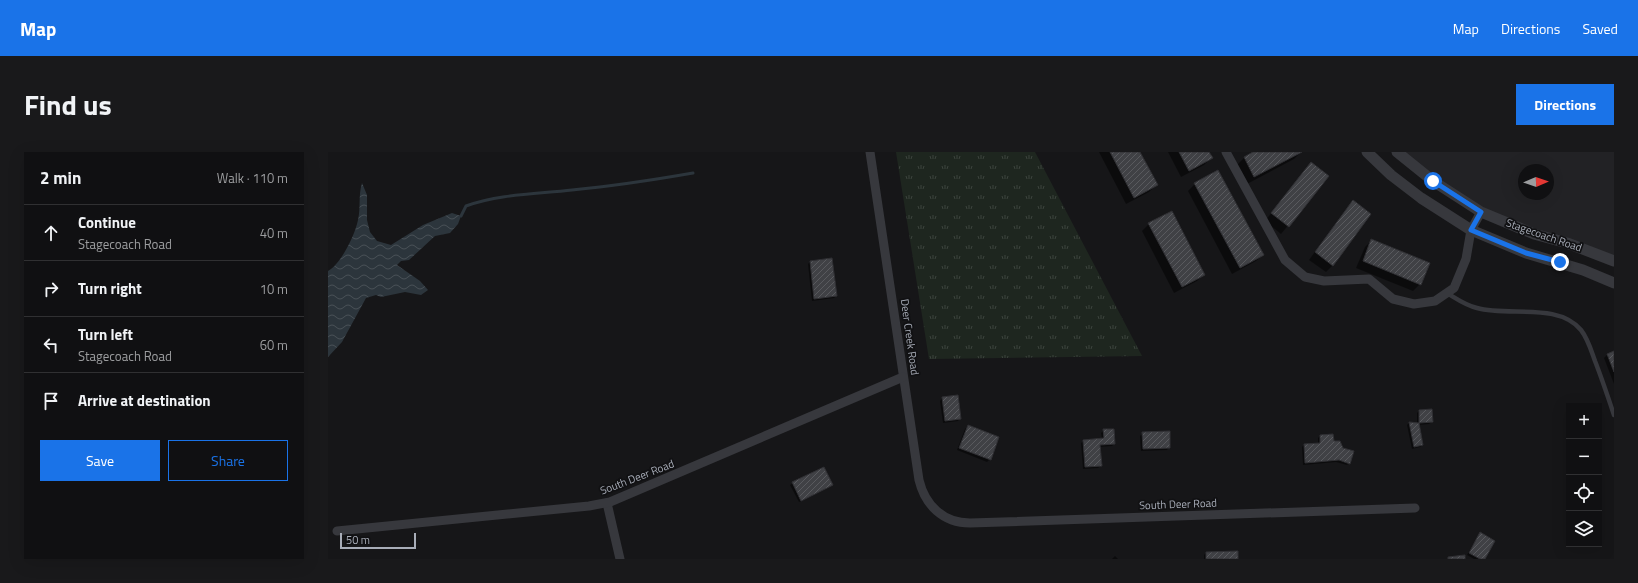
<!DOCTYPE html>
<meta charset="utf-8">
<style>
body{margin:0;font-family:"Titillium Web",sans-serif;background:#19191b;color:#f1f3f6}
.controls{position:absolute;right:12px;bottom:12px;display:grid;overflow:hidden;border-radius:0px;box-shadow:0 4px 16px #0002}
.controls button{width:36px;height:36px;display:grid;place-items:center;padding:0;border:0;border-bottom:1px solid #303032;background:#101012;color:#f1f3f6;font:20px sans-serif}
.compass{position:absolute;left:1190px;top:12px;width:36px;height:36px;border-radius:50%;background:#101012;box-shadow:0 4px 16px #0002;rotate:88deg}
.scale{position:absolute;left:12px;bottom:10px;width:76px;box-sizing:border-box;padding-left:4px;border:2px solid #a8adb8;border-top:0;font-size:11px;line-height:14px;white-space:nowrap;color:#a8adb8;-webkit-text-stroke:3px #111113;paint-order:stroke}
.stop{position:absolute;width:12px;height:12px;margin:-9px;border:3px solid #1a73e8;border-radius:50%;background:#fff}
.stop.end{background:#1a73e8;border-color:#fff;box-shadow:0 1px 4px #0008}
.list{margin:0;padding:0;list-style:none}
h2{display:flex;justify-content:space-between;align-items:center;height:52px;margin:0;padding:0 16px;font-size:17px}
h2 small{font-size:13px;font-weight:400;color:#9c9d9f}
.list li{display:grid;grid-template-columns:26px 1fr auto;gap:12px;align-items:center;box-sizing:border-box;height:56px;padding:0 16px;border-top:1px solid #303032}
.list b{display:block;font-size:15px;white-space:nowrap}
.list p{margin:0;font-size:13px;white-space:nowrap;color:#9c9d9f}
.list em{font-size:13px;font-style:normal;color:#9c9d9f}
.actions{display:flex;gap:8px;padding:12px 16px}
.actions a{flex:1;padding:9px 0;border:1px solid #1a73e8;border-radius:0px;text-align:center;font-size:14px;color:#1a73e8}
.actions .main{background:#1a73e8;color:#fff}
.icon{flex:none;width:22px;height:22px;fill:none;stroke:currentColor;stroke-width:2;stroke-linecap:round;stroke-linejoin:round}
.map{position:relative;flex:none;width:1286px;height:407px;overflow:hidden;border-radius:0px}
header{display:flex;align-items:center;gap:24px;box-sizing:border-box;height:56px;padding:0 20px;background:#1a73e8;color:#fff}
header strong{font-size:19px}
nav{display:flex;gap:22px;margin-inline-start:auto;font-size:14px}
.intro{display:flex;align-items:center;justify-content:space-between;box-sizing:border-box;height:96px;padding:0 24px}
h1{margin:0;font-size:28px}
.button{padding:10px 18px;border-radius:0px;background:#1a73e8;color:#fff;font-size:14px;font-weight:700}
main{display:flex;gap:24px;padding:0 24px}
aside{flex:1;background:#101012;border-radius:0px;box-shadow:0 4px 16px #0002}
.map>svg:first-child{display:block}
</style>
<header>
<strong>Map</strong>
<nav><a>Map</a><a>Directions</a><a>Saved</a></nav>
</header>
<div class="intro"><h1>Find us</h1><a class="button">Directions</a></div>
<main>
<aside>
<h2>2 min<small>Walk · 110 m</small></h2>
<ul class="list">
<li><svg class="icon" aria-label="ahead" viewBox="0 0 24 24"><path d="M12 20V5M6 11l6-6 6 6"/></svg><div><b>Continue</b><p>Stagecoach Road</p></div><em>40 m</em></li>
<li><svg class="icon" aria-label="right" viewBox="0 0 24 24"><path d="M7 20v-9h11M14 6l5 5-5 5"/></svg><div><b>Turn right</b></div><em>10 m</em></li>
<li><svg class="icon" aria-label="left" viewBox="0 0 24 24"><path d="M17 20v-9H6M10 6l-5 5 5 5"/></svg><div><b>Turn left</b><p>Stagecoach Road</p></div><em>60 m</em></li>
<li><svg class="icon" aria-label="arrive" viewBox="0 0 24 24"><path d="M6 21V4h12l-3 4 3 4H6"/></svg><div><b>Arrive at destination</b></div></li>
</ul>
<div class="actions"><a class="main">Save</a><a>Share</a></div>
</aside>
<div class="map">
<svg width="1286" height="407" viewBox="0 0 1286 407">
<defs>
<pattern id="grass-tufts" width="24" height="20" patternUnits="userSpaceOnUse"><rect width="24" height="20" fill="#1e261f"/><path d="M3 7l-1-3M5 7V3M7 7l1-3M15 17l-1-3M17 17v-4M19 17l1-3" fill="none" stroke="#3c433d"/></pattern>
<pattern id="water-waves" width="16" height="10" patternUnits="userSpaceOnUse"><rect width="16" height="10" fill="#2c353c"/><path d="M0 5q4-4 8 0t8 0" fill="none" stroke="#485056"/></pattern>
<pattern id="building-hatch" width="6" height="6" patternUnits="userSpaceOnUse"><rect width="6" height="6" fill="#404145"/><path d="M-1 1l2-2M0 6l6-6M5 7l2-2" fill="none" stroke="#595a5e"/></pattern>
</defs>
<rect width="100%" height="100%" fill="#161618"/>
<path fill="#222225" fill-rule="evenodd" d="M1069,0H1286V109L1153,60ZM1196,18H1220V42H1196Z"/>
<polygon fill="url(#grass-tufts)" points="568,0 707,0 814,204 601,207"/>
<path fill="url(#water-waves)" d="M34,31L39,43V68L42,80L49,89L63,93L95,73L124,61L133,64L130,72L122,81L107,84L81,108L73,109L69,113L92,129L100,138L93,143L77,140L53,145L48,143L38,146L14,190L0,205V119C13,112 27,83 30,68C33,55 30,45 34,31Z"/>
<g fill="#0007">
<polygon points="771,0 811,0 828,33 821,40 798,52"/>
<polygon points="840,0 880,0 883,6 876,13 853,25"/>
<polygon points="927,0 973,0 966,7 919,32 909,13 916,6"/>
<polygon points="983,12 1000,25 953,82 937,69"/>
<polygon points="867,32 935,102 928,109 904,122 860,39"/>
<polygon points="1025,50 1005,113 998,120 981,108 1018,57"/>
<polygon points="821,72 876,122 869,129 846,141 814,79"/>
<polygon points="1044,88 1092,132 1085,139 1028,116 1037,95"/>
<polygon points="503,107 508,144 506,146 484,149 480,112 482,110"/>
<polygon points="1286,200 1286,232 1276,206 1279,203"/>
<polygon points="629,244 632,266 630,269 615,271 612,249 614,246"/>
<polygon points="1091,259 1104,270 1101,272 1090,273 1094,293 1092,295 1084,297 1079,273 1081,271 1089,272 1089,261"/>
<polygon points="640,274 662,307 659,310 629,298 637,277"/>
<polygon points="776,278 785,278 786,292 784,294 771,295 773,314 770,316 755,317 753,291 756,289 774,287 773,281"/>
<polygon points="815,281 841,295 839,298 813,299 812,284"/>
<polygon points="992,284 1005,290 1021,311 1019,313 1008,310 975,313 974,295 976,293 990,292 990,286"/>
<polygon points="465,331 504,333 471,350 462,333"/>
<polygon points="1152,381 1156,407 1146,407 1139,403"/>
<polygon points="878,401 909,407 876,407 876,403"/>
<polygon points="787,404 790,407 784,407"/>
</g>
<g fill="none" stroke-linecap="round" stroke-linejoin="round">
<path stroke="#2c353c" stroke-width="3" d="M133,64L138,54C171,42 209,42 244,38C285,34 325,28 365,21"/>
</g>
<g fill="url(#building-hatch)" stroke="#303034">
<polygon points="782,0 812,0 830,33 806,46"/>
<polygon points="851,0 881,0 885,6 861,19"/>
<polygon points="925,0 974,0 926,25 916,5"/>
<polygon points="983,10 1001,24 961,75 943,61"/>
<polygon points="890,18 936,103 912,116 866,31"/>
<polygon points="1025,48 1043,62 1005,114 987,100"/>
<polygon points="844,59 877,123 854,135 820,71"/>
<polygon points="1043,87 1102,111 1093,133 1035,109"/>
<polygon points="504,106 509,144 486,147 482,109"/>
<polygon points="1286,199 1286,220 1279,202"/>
<polygon points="630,243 633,267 617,269 614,245"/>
<polygon points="1104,257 1105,270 1091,271 1091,258"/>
<polygon points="1081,270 1091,271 1095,293 1086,295"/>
<polygon points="640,273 671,285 663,308 631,296"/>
<polygon points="775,277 786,277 787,292 772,293 774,314 757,315 755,288 776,286"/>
<polygon points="842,279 842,296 815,297 814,280"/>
<polygon points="1005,282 1006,289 1012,289 1015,296 1026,299 1022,312 1011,308 977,311 976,292 992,291 992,283"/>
<polygon points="496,315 505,333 473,349 464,330"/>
<polygon points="1152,380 1167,389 1157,407 1152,407 1141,401"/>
<polygon points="910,399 910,407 878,407 878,400"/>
<polygon points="1137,403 1137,407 1120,407 1120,405"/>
</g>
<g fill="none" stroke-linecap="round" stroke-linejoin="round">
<path stroke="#37383d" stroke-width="4.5" d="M1119,141C1129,147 1137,153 1149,156C1181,165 1230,150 1253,178C1260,187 1263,198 1267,209C1274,227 1280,245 1286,263"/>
<g stroke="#37383d" stroke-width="9">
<path d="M542,0L591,328C597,353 615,371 642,371L1087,356"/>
<polyline points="898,0 957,108 977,125 996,129 1041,127 1065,147 1086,152 1107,149 1126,136 1138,107 1143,78 1153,60"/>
<polyline points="279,351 292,407"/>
<polyline points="9,379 261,354 282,350 575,225"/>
</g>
<g stroke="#37383d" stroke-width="11">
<polyline points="1039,0 1063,23 1093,46 1143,78 1198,101 1255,118 1286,131"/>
<polyline points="1069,0 1105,29 1153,60 1206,82 1239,91 1286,109"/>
</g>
</g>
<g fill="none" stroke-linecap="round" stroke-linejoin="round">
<polyline stroke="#1a73e8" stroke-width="5" points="1105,29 1153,60 1143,78 1198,101 1232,110"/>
</g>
<g text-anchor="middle" stroke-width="3.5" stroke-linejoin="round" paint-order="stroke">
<g font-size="11" fill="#a8adb8" stroke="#111113">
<text transform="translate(1216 83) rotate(19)" y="4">Stagecoach Road</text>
<text transform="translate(582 185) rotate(82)" y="4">Deer Creek Road</text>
<text transform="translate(309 325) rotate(-21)" y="4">South Deer Road</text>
<text transform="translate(850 352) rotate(-2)" y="4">South Deer Road</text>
</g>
</g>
</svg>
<div class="controls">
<button>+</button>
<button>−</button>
<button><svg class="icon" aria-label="locate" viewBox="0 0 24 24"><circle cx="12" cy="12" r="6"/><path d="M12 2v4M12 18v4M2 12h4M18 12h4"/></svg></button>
<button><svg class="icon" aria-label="layers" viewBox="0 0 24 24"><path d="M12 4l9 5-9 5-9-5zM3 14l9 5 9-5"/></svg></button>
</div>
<svg class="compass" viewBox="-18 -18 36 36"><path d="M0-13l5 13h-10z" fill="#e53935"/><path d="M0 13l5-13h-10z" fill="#9c9d9f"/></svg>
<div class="scale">50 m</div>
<div class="stop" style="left:1105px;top:29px"></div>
<div class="stop end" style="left:1232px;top:110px"></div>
</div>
</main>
